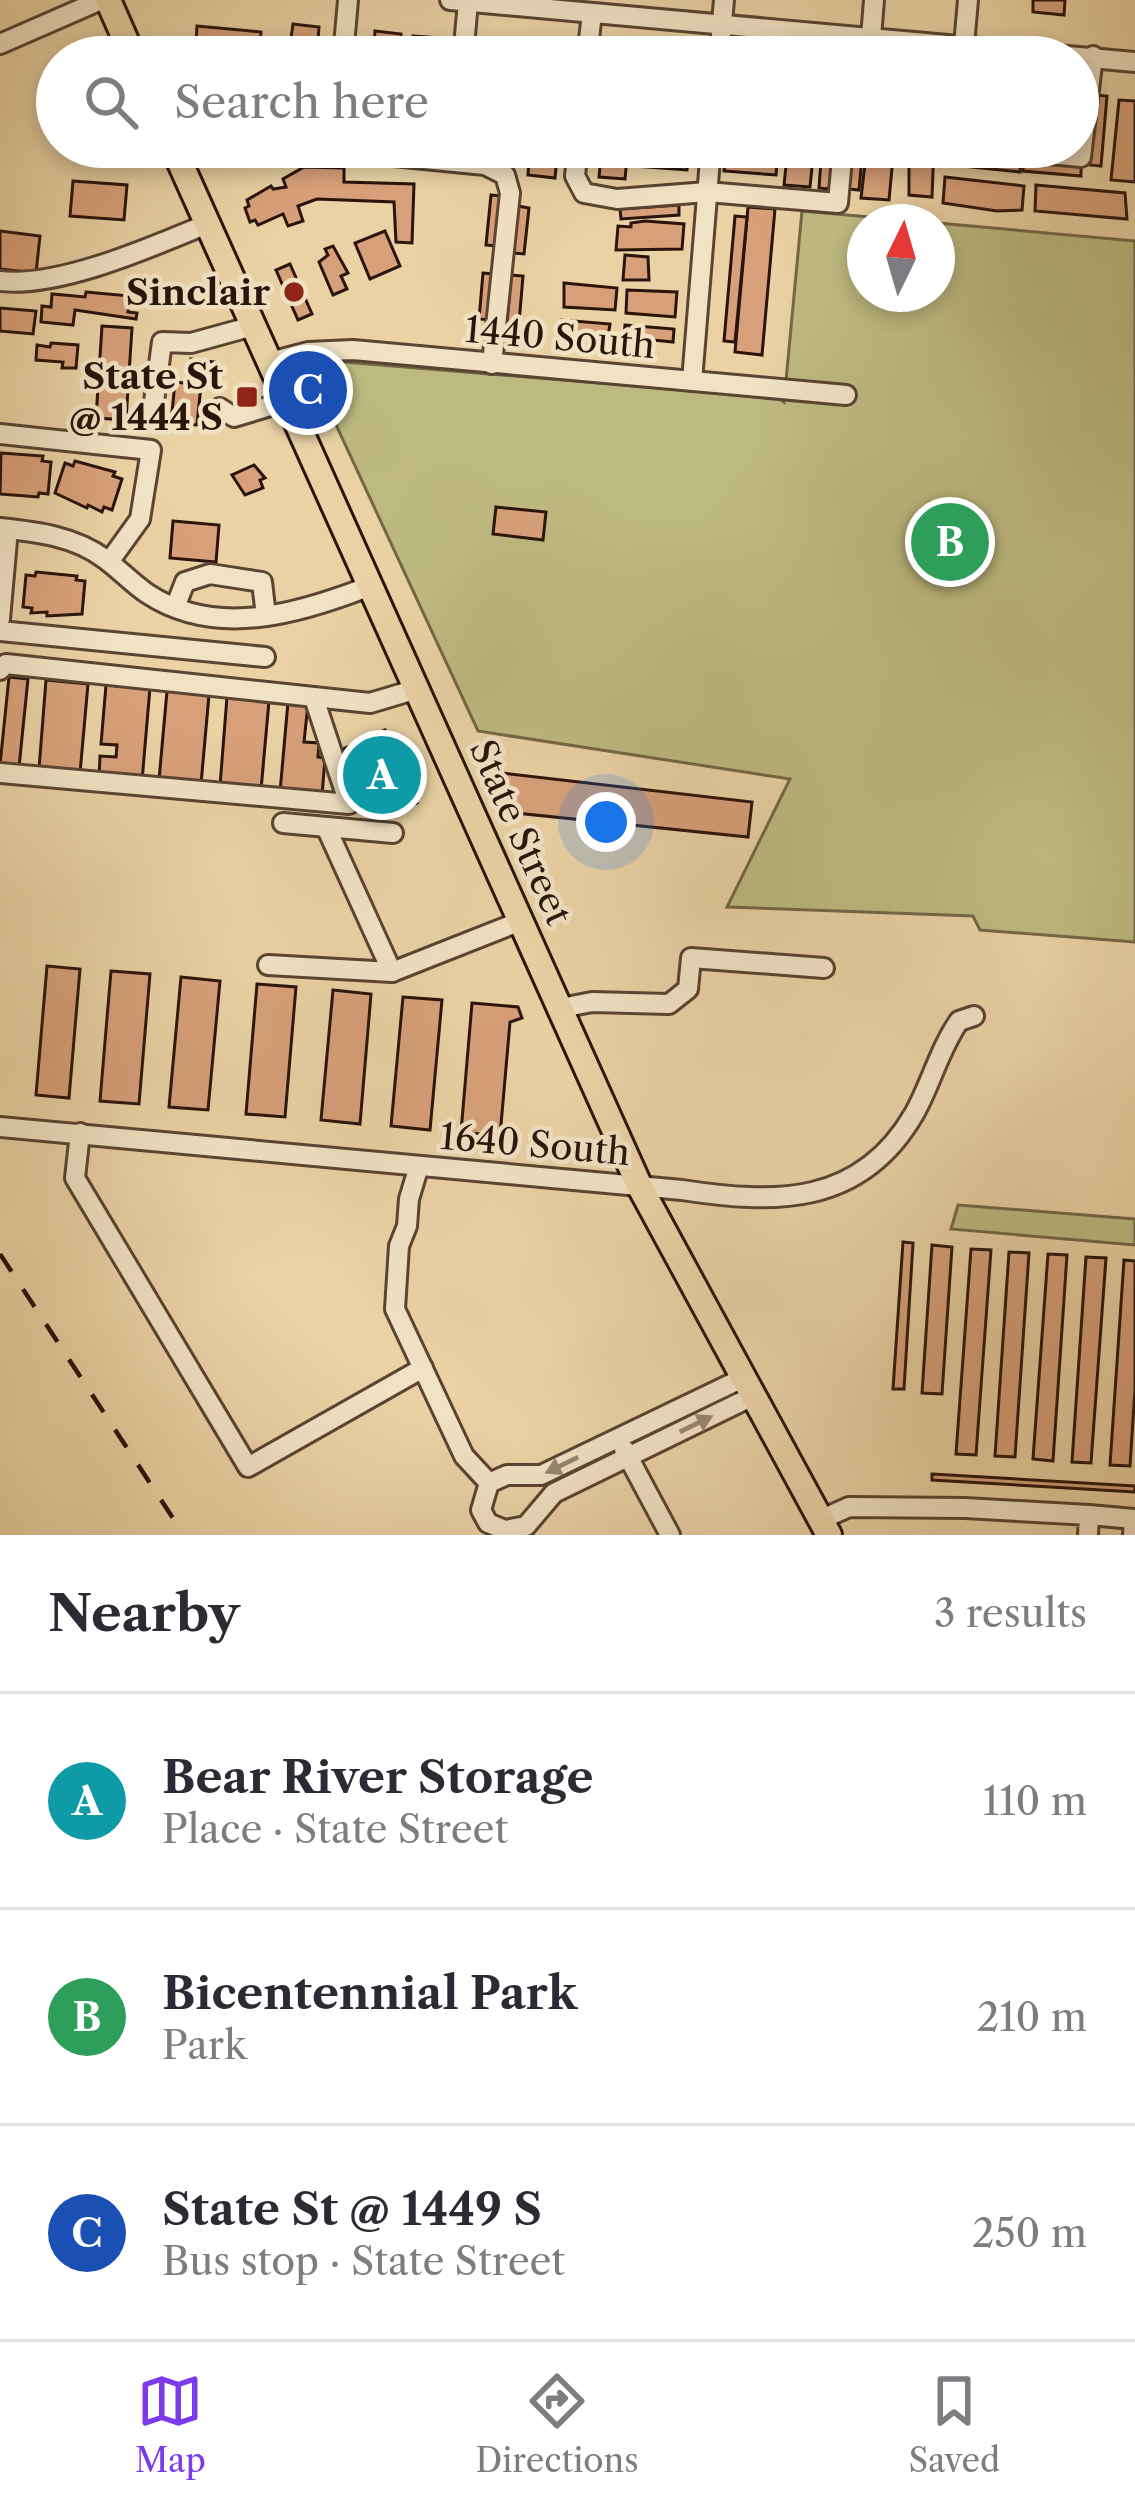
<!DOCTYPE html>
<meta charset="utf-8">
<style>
body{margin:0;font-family:"Libre Caslon Text",serif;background:#f7f7f7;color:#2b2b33}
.compass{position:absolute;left:847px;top:204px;width:108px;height:108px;border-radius:50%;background:#fff;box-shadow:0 6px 18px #0003;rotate:5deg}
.you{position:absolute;left:606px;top:822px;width:42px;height:42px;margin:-30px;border:9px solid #fff;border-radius:50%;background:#1a73e8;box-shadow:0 0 0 18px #1a73e833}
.badge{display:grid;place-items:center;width:78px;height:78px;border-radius:50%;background:#7c3aed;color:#fff;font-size:39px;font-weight:700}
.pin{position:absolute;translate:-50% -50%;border:6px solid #fff;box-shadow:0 3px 12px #0006}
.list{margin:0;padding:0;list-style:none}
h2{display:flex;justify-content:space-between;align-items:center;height:156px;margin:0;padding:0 48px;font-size:51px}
h2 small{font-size:39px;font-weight:400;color:#7c7c81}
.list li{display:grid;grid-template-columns:78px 1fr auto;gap:36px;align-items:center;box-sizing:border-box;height:216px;padding:0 48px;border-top:3px solid #e1e1e2}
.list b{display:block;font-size:45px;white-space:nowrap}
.list p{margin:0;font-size:39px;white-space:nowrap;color:#7c7c81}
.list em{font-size:39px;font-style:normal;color:#7c7c81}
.icon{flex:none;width:66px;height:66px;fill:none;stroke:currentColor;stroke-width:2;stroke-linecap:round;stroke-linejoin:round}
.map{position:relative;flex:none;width:1135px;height:1535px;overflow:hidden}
.search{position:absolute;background:#fff;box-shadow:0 6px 18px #0003;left:36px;right:36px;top:36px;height:132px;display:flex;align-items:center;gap:30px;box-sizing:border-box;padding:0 42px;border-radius:66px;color:#7c7c81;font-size:45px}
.sheet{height:804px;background:#fff}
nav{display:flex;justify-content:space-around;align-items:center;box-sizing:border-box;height:168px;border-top:3px solid #e1e1e2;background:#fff;font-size:33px;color:#7c7c81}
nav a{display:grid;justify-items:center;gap:6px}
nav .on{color:#7c3aed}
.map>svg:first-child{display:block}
</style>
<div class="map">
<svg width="1135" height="1535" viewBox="0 0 1135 1535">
<rect width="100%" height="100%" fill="#ead2a5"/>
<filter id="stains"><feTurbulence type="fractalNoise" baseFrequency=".00167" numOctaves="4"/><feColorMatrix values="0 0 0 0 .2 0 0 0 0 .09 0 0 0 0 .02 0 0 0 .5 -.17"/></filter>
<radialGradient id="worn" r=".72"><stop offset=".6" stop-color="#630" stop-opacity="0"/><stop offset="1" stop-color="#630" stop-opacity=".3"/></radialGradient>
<g fill="#bdba81" stroke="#746746" stroke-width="3">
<polygon points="802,211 926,222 865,222 865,294 937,294 937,223 1135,241 1135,942 980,930 973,916 727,907 790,779 478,731 312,373 312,367 332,361 779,398 784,402"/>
<polygon points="958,1205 1135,1219 1135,1245 951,1229"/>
</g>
<g fill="#d7a07a" stroke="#2a140b" stroke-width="3">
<polygon points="1033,0 1065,0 1064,15 1033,12"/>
<polygon points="293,24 319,27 318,41 291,38"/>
<polygon points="197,26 261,32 259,57 195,57"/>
<polygon points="375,31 401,34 400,48 374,45"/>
<polygon points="413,36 440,38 439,52 412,50"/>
<polygon points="291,38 318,41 316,55 290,53"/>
<polygon points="1096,95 1107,96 1101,166 1090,165"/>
<polygon points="1119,100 1135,101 1135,182 1111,180"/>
<polygon points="530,147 558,147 555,178 528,175"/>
<polygon points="602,147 628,147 625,179 599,177"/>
<polygon points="636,147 689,147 687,170 635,166"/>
<polygon points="727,147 778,149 776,175 724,171"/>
<polygon points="788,147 814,147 810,187 784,185"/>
<polygon points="822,147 833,147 829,189 819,188"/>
<polygon points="852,147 863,147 859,190 848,189"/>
<polygon points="867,147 894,147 889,200 861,198"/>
<polygon points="909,147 934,147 932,197 909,195"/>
<polygon points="962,155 1021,161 1020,172 961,166"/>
<polygon points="1023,161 1081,167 1081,176 1023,171"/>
<polygon points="304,167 344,168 344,182 414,184 412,243 396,242 394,202 317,199 298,206 303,221 288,226 283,214 258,225 255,220 250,222 245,208 249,206 247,200 271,186 273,189 286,187 283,179"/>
<polygon points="945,177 1024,186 1022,210 997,211 943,203"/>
<polygon points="73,181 127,185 124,220 70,216"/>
<polygon points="1036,185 1125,193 1127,219 1035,211"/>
<polygon points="491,195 502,196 497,246 486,245"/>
<polygon points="679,205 679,215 621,219 620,209"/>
<polygon points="518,206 529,208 524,254 512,253"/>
<polygon points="748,207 775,209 762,355 735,352"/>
<polygon points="735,216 747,217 735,342 724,341"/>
<polygon points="645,221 684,224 682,249 616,250 618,226 631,227 631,223"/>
<polygon points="0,231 40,236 36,273 0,269"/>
<polygon points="385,231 400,266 370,279 355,243"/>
<polygon points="333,246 348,273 341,276 347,289 333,295 319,262 328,255 325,249"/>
<polygon points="625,255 648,257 649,280 623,280"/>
<polygon points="290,264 312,314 298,320 276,270"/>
<polygon points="483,273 495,274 491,320 479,319"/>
<polygon points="511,275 523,276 519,323 507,322"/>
<polygon points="564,283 617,288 615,310 564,307"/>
<polygon points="627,290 677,292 675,317 626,313"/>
<polygon points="86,292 130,296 128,312 137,313 136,319 75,310 73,325 41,322 42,306 51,307 52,294 85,297"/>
<polygon points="0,308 36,311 33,334 0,331"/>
<polygon points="562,320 610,324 608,336 561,332"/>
<polygon points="625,325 674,329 673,342 624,337"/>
<polygon points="102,326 132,328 126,420 96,418"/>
<polygon points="51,343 78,345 76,368 62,368 63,362 36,360 37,345 50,347"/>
<polygon points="191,359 215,362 218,376 214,379 195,378 195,374 190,374"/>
<polygon points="175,382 201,385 197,425 171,423"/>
<polygon points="1,453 43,456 42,461 51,462 48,494 39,493 38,497 0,494"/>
<polygon points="75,461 115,472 113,476 122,479 112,510 104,507 102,512 88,505 87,508 55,493 65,463 73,466"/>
<polygon points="254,465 265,478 260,480 263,488 245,495 232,475"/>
<polygon points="496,507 546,512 543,540 493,534"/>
<polygon points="173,521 219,525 216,562 170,558"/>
<polygon points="36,572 77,576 76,580 85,581 82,614 47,616 47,612 31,613 32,608 23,607 26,575 35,576"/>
<polygon points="9,677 28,679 19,767 0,765"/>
<polygon points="46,680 88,684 80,773 39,769"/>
<polygon points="106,685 150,688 142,781 99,777 100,756 116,757 117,745 101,744"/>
<polygon points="167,691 209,695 201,784 159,780"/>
<polygon points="227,697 269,701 261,790 220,786"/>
<polygon points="288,702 308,704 304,742 319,743 318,757 325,758 322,796 280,792"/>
<polygon points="385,730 417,803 382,817 379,811 374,813 357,777 366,773 361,763 351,766 343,749"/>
<polygon points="502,773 752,802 748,837 516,813"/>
<polygon points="47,966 80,969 69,1098 36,1095"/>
<polygon points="111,971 150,974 139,1104 100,1101"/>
<polygon points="181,977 220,981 208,1110 169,1107"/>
<polygon points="257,984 296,987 285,1117 246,1114"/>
<polygon points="333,990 371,994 360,1124 321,1120"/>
<polygon points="403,997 442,1000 430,1130 391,1126"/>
<polygon points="472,1003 518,1007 522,1018 510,1022 500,1136 461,1132"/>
<polygon points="903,1242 913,1243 904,1389 893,1389"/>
<polygon points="932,1245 952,1247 942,1394 922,1393"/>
<polygon points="971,1249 991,1250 976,1455 956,1454"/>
<polygon points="1009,1252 1029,1253 1015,1457 995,1456"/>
<polygon points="1048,1254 1067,1255 1053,1461 1033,1459"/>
<polygon points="1086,1257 1106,1258 1091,1463 1072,1462"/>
<polygon points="1124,1260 1135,1261 1135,1389 1130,1466 1110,1465"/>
<polygon points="932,1474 1135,1486 1135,1492 932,1480"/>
</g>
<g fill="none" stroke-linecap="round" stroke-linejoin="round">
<defs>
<g id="minor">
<polyline points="450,0 1135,62"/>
<polyline points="871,37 874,0"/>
<polyline points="0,44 101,0"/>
<polyline points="964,45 968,0"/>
<polyline points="343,57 348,0"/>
<polyline points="463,57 468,2"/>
<polyline points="587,57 592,13"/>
<polyline points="719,57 724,0"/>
<polyline points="345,147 353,152 485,165 505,175 510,193 492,364"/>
<polyline points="578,147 575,176 584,193 617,199 707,192 838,203 843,147"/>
<polyline points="972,147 1081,157 1093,56"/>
<path d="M0,281C59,288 151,247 207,224"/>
<polyline points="270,362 308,352 353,350 846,395"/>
<polyline points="692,381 711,147"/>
<polyline points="220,408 234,417 287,401"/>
<polyline points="153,409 162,342 191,343 253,326"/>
<polyline points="0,434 151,450 140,519 109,562"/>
<path d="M0,528C37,532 74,536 105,559C120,570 133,584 148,594C217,639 301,613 370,586"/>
<polyline points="176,605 185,582 210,574 262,582 266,616"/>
<polyline points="0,619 8,529"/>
<polyline points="0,631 265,657"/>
<polyline points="0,670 6,664 370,703 417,689"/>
<polyline points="0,773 349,804 314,698"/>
<polyline points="283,823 393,833"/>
<polyline points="268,965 392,972 326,827"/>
<polyline points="392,972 521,921"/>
<polyline points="561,1008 592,1002 669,1004 688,989 691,958 824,968"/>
<path d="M0,1127L682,1190C774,1204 860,1207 914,1114C931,1084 939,1050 959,1021L974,1016"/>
<polyline points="80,1133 75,1178 248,1467 423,1368"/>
<polyline points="419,1166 409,1199 407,1226 399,1246 395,1309 464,1456 489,1483"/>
<polyline points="743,1378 541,1475 507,1475 489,1483 481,1510 488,1523 505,1530 526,1526 554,1493 753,1396"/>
<polyline points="624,1449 670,1535"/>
<polyline points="1089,1515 1134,1519 1133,1535"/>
<polyline points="820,1520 849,1507 965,1508 1089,1515 1088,1535"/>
</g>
<g id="major">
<polyline points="108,0 133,57"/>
<polyline points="173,147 640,1187 829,1535"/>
</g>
</defs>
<use href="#minor" stroke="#5a4432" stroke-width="24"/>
<use href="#major" stroke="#2a140b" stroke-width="30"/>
<use href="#minor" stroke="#f1e2c4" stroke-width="18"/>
<use href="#major" stroke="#ead2a5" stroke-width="24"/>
<polyline stroke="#2a140b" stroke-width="4.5" stroke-dasharray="21 21" stroke-linecap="butt" points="0,1254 184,1535"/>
</g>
<defs><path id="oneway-solid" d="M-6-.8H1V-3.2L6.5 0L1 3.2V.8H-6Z" transform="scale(3)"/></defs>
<g fill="#978571">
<use href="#oneway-solid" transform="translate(696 1424) rotate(-26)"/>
<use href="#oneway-solid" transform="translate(562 1465) rotate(154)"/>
</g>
<g fill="#8f2418" stroke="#f1e2c4" stroke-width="4.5">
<circle cx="294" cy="292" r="12"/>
<rect x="235" y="385" width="24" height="24" rx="6"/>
</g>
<g text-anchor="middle" stroke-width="9" stroke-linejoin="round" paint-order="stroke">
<g font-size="36" font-weight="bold" fill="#2a140b" stroke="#f1e2c4" text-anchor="end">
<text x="270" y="305">Sinclair</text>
<text x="223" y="389">State St<tspan x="223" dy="41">@ 1444 S</tspan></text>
</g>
<g font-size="36" fill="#2a140b" stroke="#f1e2c4">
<text transform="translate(560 337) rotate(5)" y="13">1440 South</text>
<text transform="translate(521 832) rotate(66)" y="13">State Street</text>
<text transform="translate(535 1144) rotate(5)" y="13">1640 South</text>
</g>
</g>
<rect width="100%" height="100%" filter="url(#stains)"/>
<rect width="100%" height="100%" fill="url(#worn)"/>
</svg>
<svg class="compass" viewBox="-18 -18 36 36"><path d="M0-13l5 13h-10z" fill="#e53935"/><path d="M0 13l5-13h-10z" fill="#7c7c81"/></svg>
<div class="you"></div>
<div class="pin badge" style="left:382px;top:775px;background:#0f9aa8">A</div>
<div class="pin badge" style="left:950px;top:542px;background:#2e9e5b">B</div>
<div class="pin badge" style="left:308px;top:390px;background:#1a4fb4">C</div>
<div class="search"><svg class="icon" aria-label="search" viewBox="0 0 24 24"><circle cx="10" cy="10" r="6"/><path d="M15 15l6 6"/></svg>Search here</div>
</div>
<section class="sheet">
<h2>Nearby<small>3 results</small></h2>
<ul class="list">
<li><span class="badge" style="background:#0f9aa8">A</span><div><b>Bear River Storage</b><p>Place · State Street</p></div><em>110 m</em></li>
<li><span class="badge" style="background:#2e9e5b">B</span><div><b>Bicentennial Park</b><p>Park</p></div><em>210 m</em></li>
<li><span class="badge" style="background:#1a4fb4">C</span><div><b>State St @ 1449 S</b><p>Bus stop · State Street</p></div><em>250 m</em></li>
</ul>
</section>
<nav>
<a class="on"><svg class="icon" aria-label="map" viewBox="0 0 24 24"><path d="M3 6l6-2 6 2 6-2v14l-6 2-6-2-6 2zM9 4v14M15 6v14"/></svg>Map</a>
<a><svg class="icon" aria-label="directions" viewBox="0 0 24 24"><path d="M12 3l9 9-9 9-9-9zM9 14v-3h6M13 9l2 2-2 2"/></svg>Directions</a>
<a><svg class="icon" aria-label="saved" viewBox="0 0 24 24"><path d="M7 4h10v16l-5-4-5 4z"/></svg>Saved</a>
</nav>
